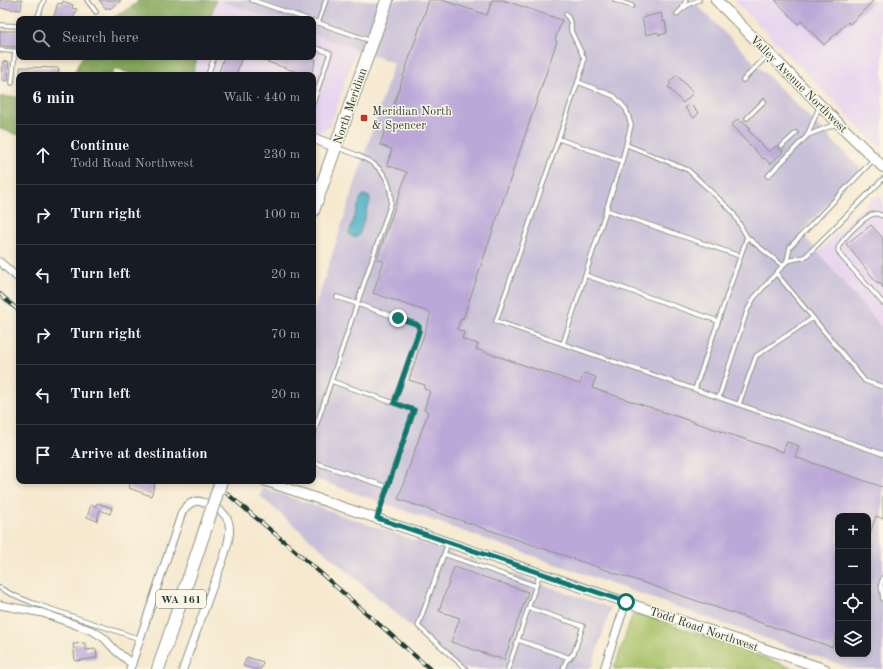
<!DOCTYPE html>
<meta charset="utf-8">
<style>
body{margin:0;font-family:"Old Standard TT",serif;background:#20242c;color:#f1f3f6}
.controls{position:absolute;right:12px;bottom:12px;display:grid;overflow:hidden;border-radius:8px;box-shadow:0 2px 6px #0003}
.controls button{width:36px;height:36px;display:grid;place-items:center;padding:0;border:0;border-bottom:1px solid #363941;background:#171b24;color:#f1f3f6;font:20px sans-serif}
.stop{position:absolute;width:12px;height:12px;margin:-9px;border:3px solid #0f766e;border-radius:50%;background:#fff}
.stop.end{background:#0f766e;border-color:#fff;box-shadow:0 1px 4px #0008}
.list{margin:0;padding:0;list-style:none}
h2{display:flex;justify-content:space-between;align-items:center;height:52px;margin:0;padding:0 16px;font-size:17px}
h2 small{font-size:13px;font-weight:400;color:#9ea1a6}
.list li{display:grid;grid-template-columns:26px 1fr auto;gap:12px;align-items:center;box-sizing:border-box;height:60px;padding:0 16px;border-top:1px solid #363941}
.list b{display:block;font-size:15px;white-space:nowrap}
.list p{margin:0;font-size:13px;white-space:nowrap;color:#9ea1a6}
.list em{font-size:13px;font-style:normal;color:#9ea1a6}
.icon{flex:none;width:22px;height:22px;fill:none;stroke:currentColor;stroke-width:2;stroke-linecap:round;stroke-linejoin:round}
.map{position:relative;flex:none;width:883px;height:669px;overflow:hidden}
.search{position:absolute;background:#171b24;box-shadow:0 2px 6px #0003;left:16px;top:16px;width:300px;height:44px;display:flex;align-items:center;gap:10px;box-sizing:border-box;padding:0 14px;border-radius:8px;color:#9ea1a6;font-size:15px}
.panel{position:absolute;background:#171b24;box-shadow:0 2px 6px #0003;left:16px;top:72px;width:300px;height:412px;border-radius:8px}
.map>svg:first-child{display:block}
</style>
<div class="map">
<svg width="883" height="669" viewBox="0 0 883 669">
<rect width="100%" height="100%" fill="#fcf5e5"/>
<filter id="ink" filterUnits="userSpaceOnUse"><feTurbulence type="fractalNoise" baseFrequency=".025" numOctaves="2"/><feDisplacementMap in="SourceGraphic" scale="8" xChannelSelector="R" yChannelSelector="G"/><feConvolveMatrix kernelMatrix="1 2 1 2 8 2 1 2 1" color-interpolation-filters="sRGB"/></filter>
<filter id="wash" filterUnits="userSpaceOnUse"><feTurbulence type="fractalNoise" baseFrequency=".012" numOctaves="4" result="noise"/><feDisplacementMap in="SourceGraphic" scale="16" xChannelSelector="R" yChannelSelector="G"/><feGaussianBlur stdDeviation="0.9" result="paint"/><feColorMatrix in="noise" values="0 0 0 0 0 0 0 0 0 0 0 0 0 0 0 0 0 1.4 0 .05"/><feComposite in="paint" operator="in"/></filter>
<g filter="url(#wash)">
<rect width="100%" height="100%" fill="#f6e9d0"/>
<g fill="#e6d3f0">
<polygon points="216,0 218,0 271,19 210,19"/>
<polygon points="734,0 883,0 883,146 876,144"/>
<polygon points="313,34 356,49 330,127 319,132 313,130 313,75 192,75 198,57 313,57"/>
<polygon points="878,196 883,197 883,329 818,252 873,197"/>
</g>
<g fill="#c8c0d8" fill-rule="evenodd">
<path d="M218,0H692L861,169L801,232L883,329V669H852L313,478V314L394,63L313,34V19H271ZM838,516H868V654H838Z"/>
<polygon points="263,488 611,608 592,666 586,669 460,669 260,496"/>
</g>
<polygon fill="#a7c167" stroke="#637f4e" points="635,613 647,616 795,669 614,669 632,616"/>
<g fill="#85a75c" stroke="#527248">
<polygon points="138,0 216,0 210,19 111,19 137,3"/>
<polygon points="82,57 198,57 192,75 134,75 115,68 112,75 73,75"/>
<polygon points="0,97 19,97 19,135 0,129"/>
</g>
<polygon fill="#47b0c5" stroke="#33767c" points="364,195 370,197 370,201 359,235 355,238 350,235 349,233 361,197"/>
<g id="blocks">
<g fill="#bba8d8">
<polygon points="0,0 22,0 21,10 0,8"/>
<polygon points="99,0 121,0 110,9 109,7 106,9"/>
<polygon points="429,0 442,0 487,15 492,0 503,0 562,20 555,40 557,41 463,319 461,318 457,329 464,332 462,339 478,344 476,349 580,384 584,373 596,377 592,388 783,452 787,442 799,446 795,457 883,487 883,519 876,516 869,536 868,536 868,516 838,516 838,628 832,647 398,499 428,412 424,410 430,391 424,389 425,385 409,380 431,313 373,293 384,261 377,259 407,172 387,165 392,149 380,145"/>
<polygon points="775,0 874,0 850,24 848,22 824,45 801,21 798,24"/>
<polygon points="63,1 73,5 72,8 77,9 73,19 53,19 58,3 62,4"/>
<polygon points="661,13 663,22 665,21 667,33 659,35 658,32 646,35 642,18"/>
<polygon points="0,31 18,31 17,47 0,46"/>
<polygon points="224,57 242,57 236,75 218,75"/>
<polygon points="256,57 309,57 316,59 311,75 306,75 256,58"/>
<polygon points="3,61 9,62 8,81 2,80"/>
<polygon points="20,67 59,68 58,75 20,75"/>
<polygon points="677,75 693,93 683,103 668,87 671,84 669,82"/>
<polygon points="690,104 699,113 694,118 685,108"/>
<polygon points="738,119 741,123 743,121 750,128 748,130 769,152 776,146 783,152 770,164 765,158 763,159 731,125"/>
<polygon points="871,225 883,238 883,288 880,283 878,284 846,244"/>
<polygon points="131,481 156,481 151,496 129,488"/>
<polygon points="97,503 112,508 110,514 100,510 97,521 87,517 91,505 96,506"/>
<polygon points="454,567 528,592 504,660 451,642 460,618 439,611"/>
<polygon points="85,643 86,650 96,649 97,658 75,661 73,644"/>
<polygon points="247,657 263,662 261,669 253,669 243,666"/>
</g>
</g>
</g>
<g filter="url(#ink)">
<use href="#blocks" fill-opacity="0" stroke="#8a9382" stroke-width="1"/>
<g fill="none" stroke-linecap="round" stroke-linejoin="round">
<defs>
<g id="service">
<polyline points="87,0 96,12"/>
<polyline points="252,0 307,19"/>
<polyline points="615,0 632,6"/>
<polyline points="683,7 686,0"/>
<polyline points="566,14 571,23 571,31 584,58 582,70 496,321 883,454"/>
<path d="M677,14C683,7 690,3 699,0"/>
<polyline points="37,19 44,0"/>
<polyline points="227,19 229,19"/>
<polyline points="313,21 371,41"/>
<polyline points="318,23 326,0"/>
<polyline points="0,25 19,26"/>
<polyline points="313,47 330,53 313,103"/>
<polyline points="0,50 19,52"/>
<polyline points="208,75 214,57"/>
<polyline points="743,80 769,54"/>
<polyline points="12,83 15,51"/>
<polyline points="747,118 764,101"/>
<polyline points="808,135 836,124"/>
<polyline points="559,139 622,161"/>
<polyline points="627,145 688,170 732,211 747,237 783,266"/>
<polyline points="782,146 796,133"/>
<polyline points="768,176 807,136 820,105"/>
<polyline points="606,210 740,256"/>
<path d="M883,216C880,215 878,213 874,214C866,215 838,242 838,250L841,256L883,303"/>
<polyline points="787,261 805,257 883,179"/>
<polyline points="776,273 865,381 883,387"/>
<polyline points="585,275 718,321"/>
<polyline points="337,297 416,324 419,327 419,331 394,403"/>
<polyline points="563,344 622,161 631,125 626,109 614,96 578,82"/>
<polyline points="331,381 414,410 377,517"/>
<polyline points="695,389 747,237"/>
<polyline points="719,397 747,311 754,298 787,261 790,247 874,159"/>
<polyline points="739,404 756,356 813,318"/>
<path d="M313,435L391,203C392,167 367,158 338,148"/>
<polyline points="313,462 388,487"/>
<polyline points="448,543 418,626 466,669"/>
<polyline points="444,554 536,586"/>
<polyline points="883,578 881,584 883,599"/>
<polyline points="0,588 11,594 33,603 140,639"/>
<polyline points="529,608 583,626 574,653 566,661 563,669"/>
<polyline points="518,640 570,658"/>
<polyline points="508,669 540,573"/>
</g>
<g id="minor">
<polyline points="0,262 19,279"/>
<polyline points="0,605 43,613 93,631 104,638 115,650 132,664"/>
<path d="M130,669L182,512C187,505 194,499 202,502C213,505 227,512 229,524C233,540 217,575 211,591C202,617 192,643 183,669"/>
<polyline points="604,669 626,602"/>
</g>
<g id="tertiary">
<polyline points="313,138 336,147"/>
<polyline points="265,481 825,669"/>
</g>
<polyline id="secondary" points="716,0 838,123 883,167"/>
<g id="primary">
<polyline points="313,211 387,0"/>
<polyline points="158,669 205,530"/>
</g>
</defs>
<use href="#service" stroke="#8a9382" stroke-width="5.5"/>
<use href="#minor" stroke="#8a9382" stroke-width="9"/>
<use href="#tertiary" stroke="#8a9382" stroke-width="11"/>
<use href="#secondary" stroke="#8a9382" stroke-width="12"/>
<use href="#primary" stroke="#8a9382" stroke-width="14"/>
<use href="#service" stroke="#fff" stroke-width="3.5"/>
<use href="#minor" stroke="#fff" stroke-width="7"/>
<use href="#tertiary" stroke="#fff" stroke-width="9"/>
<use href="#secondary" stroke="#fff" stroke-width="10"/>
<use href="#primary" stroke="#fff" stroke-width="12"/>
<defs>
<g id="rail">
<polyline points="0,294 19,311"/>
<polyline points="212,481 292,548 430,669"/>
</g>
</defs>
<use href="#rail" stroke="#1f3d34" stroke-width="4"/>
<use href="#rail" stroke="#fcf5e5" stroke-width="2.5" stroke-dasharray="8" stroke-linecap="butt"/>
<defs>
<polyline id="primary-bridge" points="205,530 221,481"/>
</defs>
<use href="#primary-bridge" stroke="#8a9382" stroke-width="14" stroke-linecap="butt"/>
<use href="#primary-bridge" stroke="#fff" stroke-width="12"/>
</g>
</g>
<g fill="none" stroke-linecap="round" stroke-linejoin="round" filter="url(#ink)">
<polyline stroke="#0f766e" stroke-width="5" points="398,318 416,324 419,327 419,331 394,403 414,410 377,518 626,602"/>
</g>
<rect fill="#c8321e" stroke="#fcf5e5" stroke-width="1.5" x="360" y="114" width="8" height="8" rx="2"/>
<g text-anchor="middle" stroke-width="3" stroke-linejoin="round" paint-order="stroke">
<rect fill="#fcf5e5" stroke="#617469" stroke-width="1" x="156" y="590" width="50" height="18" rx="3"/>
<g font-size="11" font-weight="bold" fill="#1f3d34">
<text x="181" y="603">WA 161</text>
</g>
<g font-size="12" fill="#1f3d34" stroke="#fcf5e5">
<text transform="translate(799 84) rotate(45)" y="4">Valley Avenue Northwest</text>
<text transform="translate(350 106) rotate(-71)" y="4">North Meridian</text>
<text transform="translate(704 629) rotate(19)" y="4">Todd Road Northwest</text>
</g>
<g font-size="12" fill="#1f3d34" stroke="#fcf5e5" text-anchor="start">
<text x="372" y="115">Meridian North<tspan x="372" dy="14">&amp; Spencer</tspan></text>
</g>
</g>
</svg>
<div class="controls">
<button>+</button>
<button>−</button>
<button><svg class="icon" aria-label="locate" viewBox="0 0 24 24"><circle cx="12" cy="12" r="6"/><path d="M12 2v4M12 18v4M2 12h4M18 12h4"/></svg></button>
<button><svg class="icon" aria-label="layers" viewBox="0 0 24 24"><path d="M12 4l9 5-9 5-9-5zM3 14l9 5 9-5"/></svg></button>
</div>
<div class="stop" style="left:626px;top:602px"></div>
<div class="stop end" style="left:398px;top:318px"></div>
<div class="search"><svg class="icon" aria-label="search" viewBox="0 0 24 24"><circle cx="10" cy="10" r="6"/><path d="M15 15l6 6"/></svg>Search here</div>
<section class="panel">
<h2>6 min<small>Walk · 440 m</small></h2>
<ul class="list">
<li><svg class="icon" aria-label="ahead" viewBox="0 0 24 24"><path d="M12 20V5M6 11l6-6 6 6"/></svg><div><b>Continue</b><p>Todd Road Northwest</p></div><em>230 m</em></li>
<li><svg class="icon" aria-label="right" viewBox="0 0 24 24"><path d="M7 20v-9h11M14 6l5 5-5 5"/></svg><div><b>Turn right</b></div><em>100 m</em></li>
<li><svg class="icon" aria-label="left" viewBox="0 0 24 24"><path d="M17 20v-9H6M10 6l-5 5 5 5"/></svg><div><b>Turn left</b></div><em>20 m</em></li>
<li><svg class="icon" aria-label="right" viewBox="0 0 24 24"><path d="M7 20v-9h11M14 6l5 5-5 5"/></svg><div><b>Turn right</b></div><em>70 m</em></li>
<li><svg class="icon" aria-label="left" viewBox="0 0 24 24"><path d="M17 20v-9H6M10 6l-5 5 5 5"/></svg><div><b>Turn left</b></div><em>20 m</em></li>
<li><svg class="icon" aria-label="arrive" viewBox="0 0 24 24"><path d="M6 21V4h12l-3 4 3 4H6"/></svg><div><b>Arrive at destination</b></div></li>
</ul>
</section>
</div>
